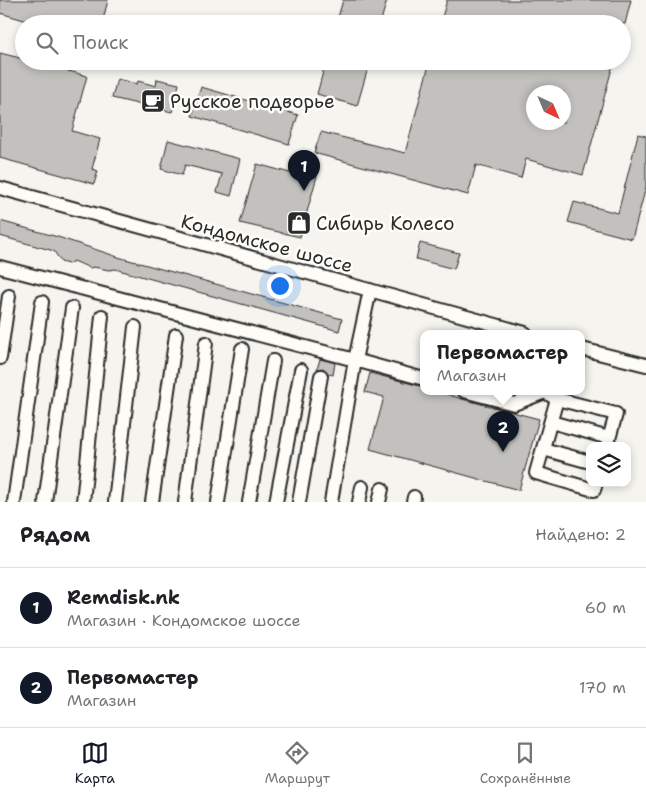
<!DOCTYPE html>
<html lang="ru">
<meta charset="utf-8">
<style>
body{margin:0;font-family:"Shantell Sans",sans-serif;background:#f2f2f2;color:#202124}
.controls{position:absolute;right:15px;bottom:15px;display:grid;overflow:hidden;border-radius:10px;box-shadow:0 2px 8px #0003}
.controls button{width:45px;height:45px;display:grid;place-items:center;padding:0;border:0;border-bottom:1px solid #e0e0e0;background:#fff;color:#202124;font:25px sans-serif}
.compass{position:absolute;left:526px;top:85px;width:45px;height:45px;border-radius:50%;background:#fff;box-shadow:0 2px 8px #0003;rotate:136deg}
.you{position:absolute;left:279px;top:285px;width:18px;height:18px;margin:-12px;border:4px solid #fff;border-radius:50%;background:#1a73e8;box-shadow:0 0 0 8px #1a73e833}
.badge{display:grid;place-items:center;width:32px;height:32px;border-radius:50%;background:#111827;color:#fff;font-size:16px;font-weight:700}
.pin{position:absolute;translate:-50% -41px;filter:drop-shadow(0 1px 2px #0008)}
.pin::after{content:'';position:absolute;top:26px;width:18px;height:15px;background:inherit;clip-path:polygon(0 0,100% 0,50% 100%)}
.popup{position:absolute;left:420px;top:330px;width:165px;height:65px;box-sizing:border-box;display:grid;place-content:center;border-radius:10px;background:#fff;filter:drop-shadow(0 1px 4px #0005);font-size:16px;white-space:nowrap;color:#757577}
.popup b{font-size:19px;color:#202124}
.popup::after{content:'';position:absolute;left:50%;top:100%;margin-left:-10px;border:10px solid transparent;border-top-color:#fff}
.list{margin:0;padding:0;list-style:none}
h2{display:flex;justify-content:space-between;align-items:center;height:65px;margin:0;padding:0 20px;font-size:21px}
h2 small{font-size:16px;font-weight:400;color:#757577}
.list li{display:grid;grid-template-columns:32px 1fr auto;gap:15px;align-items:center;box-sizing:border-box;height:80px;padding:0 20px;border-top:1px solid #e0e0e0}
.list b{display:block;font-size:19px;white-space:nowrap}
.list p{margin:0;font-size:16px;white-space:nowrap;color:#757577}
.list em{font-size:16px;font-style:normal;color:#757577}
.icon{flex:none;width:28px;height:28px;fill:none;stroke:currentColor;stroke-width:2;stroke-linecap:round;stroke-linejoin:round}
.map{position:relative;flex:none;width:646px;height:502px;overflow:hidden}
.search{position:absolute;background:#fff;box-shadow:0 2px 8px #0003;left:15px;right:15px;top:15px;height:55px;display:flex;align-items:center;gap:12px;box-sizing:border-box;padding:0 18px;border-radius:28px;color:#757577;font-size:19px}
.sheet{height:225px;background:#fff}
nav{display:flex;justify-content:space-around;align-items:center;box-sizing:border-box;height:70px;border-top:1px solid #e0e0e0;background:#fff;font-size:14px;color:#757577}
nav a{display:grid;justify-items:center;gap:2px}
nav .on{color:#111827}
.map>svg:first-child{display:block}
</style>
<div class="map">
<svg width="646" height="502" viewBox="0 0 646 502">
<rect width="100%" height="100%" fill="#f5f4ef"/>
<filter id="ink" filterUnits="userSpaceOnUse"><feTurbulence type="fractalNoise" baseFrequency=".02" numOctaves="2"/><feDisplacementMap in="SourceGraphic" scale="10" xChannelSelector="R" yChannelSelector="G"/><feConvolveMatrix kernelMatrix="1 2 1 2 8 2 1 2 1" color-interpolation-filters="sRGB"/></filter>
<g filter="url(#ink)">
<g fill="#c2c1be" stroke="#2b2b2b" fill-rule="evenodd">
<polygon points="0,0 108,0 102,24 38,24 0,13"/>
<polygon points="343,0 387,0 380,24 336,24"/>
<polygon points="447,0 631,0 625,24 440,24"/>
<polygon points="0,53 24,59 24,61 32,61 87,76 72,131 100,139 92,169 98,171 94,184 0,158"/>
<polygon points="326,61 370,61 357,106 317,94"/>
<path d="M430,61H614L583,175L526,159L521,178L476,165L468,195L314,153L321,132L405,153ZM534,92H564V122H534Z"/>
<polygon points="117,79 137,84 138,81 156,86 157,79 179,84 172,112 112,98"/>
<polygon points="201,87 298,115 289,144 192,116"/>
<polygon points="638,134 646,136 646,187 632,239 568,222 574,202 618,213"/>
<polygon points="168,140 240,159 231,196 217,192 222,174 185,165 182,175 161,169"/>
<polygon points="257,164 290,173 291,169 317,176 300,237 240,223"/>
<polygon points="0,221 58,237 118,257 342,319 339,331 115,269 109,270 94,267 90,268 74,261 68,264 61,262 54,251 0,236"/>
<polygon points="420,243 459,253 454,269 416,259"/>
<polygon points="320,359 335,363 333,375 329,374 323,368 317,369"/>
<polygon points="370,373 424,387 424,391 437,391 462,399 539,419 519,490 370,449 384,397 365,392"/>
</g>
<g fill="none" stroke-linecap="round" stroke-linejoin="round">
<defs>
<g id="minor">
<polyline points="0,188 525,333"/>
<polyline points="0,267 355,360 424,379"/>
<polyline points="582,349 646,365"/>
<polyline points="0,358 9,296"/>
<polyline points="464,391 514,404 545,392"/>
<polyline points="545,392 557,399 616,414 607,446"/>
<polyline points="557,399 536,473 594,490 596,483"/>
<polyline points="551,422 609,438"/>
<polyline points="543,449 590,462"/>
<polyline points="14,502 42,302"/>
<polyline points="45,502 72,308"/>
<polyline points="83,502 102,316"/>
<polyline points="115,502 135,327"/>
<polyline points="152,502 176,335"/>
<polyline points="185,502 206,343"/>
<polyline points="218,502 242,349"/>
<polyline points="249,502 273,361"/>
<polyline points="276,502 301,370"/>
<polyline points="299,502 321,376"/>
<polyline points="331,502 355,360 370,290"/>
<polyline points="359,502 362,487"/>
<polyline points="379,502 382,489"/>
<polyline points="413,502 414,497"/>
</g>
</defs>
<use href="#minor" stroke="#2b2b2b" stroke-width="16"/>
<use href="#minor" stroke="#fdfcf7" stroke-width="12"/>
</g>
</g>
<defs>
<symbol id="cafe-square" viewBox="-11 -11 22 22"><rect x="-9" y="-9" width="18" height="18" rx="4" fill="#2b2b2b" stroke="#fdfcf7"/><path d="M-5.5-4.5H6V0H3Q3 3.5 0 3.5H-2.5Q-5.5 3.5-5.5 0ZM3-3.2v2h1.7v-2ZM-6 4.5H4V6H-6Z" fill="#fff"/></symbol>
<symbol id="shop-square" viewBox="-11 -11 22 22"><rect x="-9" y="-9" width="18" height="18" rx="4" fill="#2b2b2b" stroke="#fdfcf7"/><path d="M-5-2.5h2.3a2.7 3.5 0 0 1 5.4 0H5L5.5 6h-11ZM-1.5-2.5h3a1.5 2.3 0 0 0-3 0Z" fill="#fff"/></symbol>
</defs>
<g fill-rule="evenodd">
<use href="#cafe-square" x="139" y="87" width="28" height="28"/>
<use href="#shop-square" x="285" y="209" width="28" height="28"/>
</g>
<g text-anchor="middle" stroke-width="5" stroke-linejoin="round" paint-order="stroke">
<g font-size="19" fill="#2b2b2b" stroke="#fdfcf7" text-anchor="start">
<text x="170" y="108">Русское подворье</text>
<text x="316" y="230">Сибирь Колесо</text>
</g>
<g font-size="19" fill="#2b2b2b" stroke="#fdfcf7">
<text transform="translate(267 243) rotate(15)" y="7">Кондомское шоссе</text>
</g>
</g>
</svg>
<div class="controls">
<button><svg class="icon" aria-label="layers" viewBox="0 0 24 24"><path d="M12 4l9 5-9 5-9-5zM3 14l9 5 9-5"/></svg></button>
</div>
<svg class="compass" viewBox="-18 -18 36 36"><path d="M0-13l5 13h-10z" fill="#e53935"/><path d="M0 13l5-13h-10z" fill="#757577"/></svg>
<div class="you"></div>
<div class="pin badge" style="left:304px;top:191px">1</div>
<div class="pin badge" style="left:503px;top:452px">2</div>
<div class="popup"><b>Первомастер</b>Магазин</div>
<div class="search"><svg class="icon" aria-label="search" viewBox="0 0 24 24"><circle cx="10" cy="10" r="6"/><path d="M15 15l6 6"/></svg>Поиск</div>
</div>
<section class="sheet">
<h2>Рядом<small>Найдено: 2</small></h2>
<ul class="list">
<li><span class="badge">1</span><div><b>Remdisk.nk</b><p>Магазин · Кондомское шоссе</p></div><em>60 m</em></li>
<li><span class="badge">2</span><div><b>Первомастер</b><p>Магазин</p></div><em>170 m</em></li>
</ul>
</section>
<nav>
<a class="on"><svg class="icon" aria-label="map" viewBox="0 0 24 24"><path d="M3 6l6-2 6 2 6-2v14l-6 2-6-2-6 2zM9 4v14M15 6v14"/></svg>Карта</a>
<a><svg class="icon" aria-label="directions" viewBox="0 0 24 24"><path d="M12 3l9 9-9 9-9-9zM9 14v-3h6M13 9l2 2-2 2"/></svg>Маршрут</a>
<a><svg class="icon" aria-label="saved" viewBox="0 0 24 24"><path d="M7 4h10v16l-5-4-5 4z"/></svg>Сохранённые</a>
</nav>
